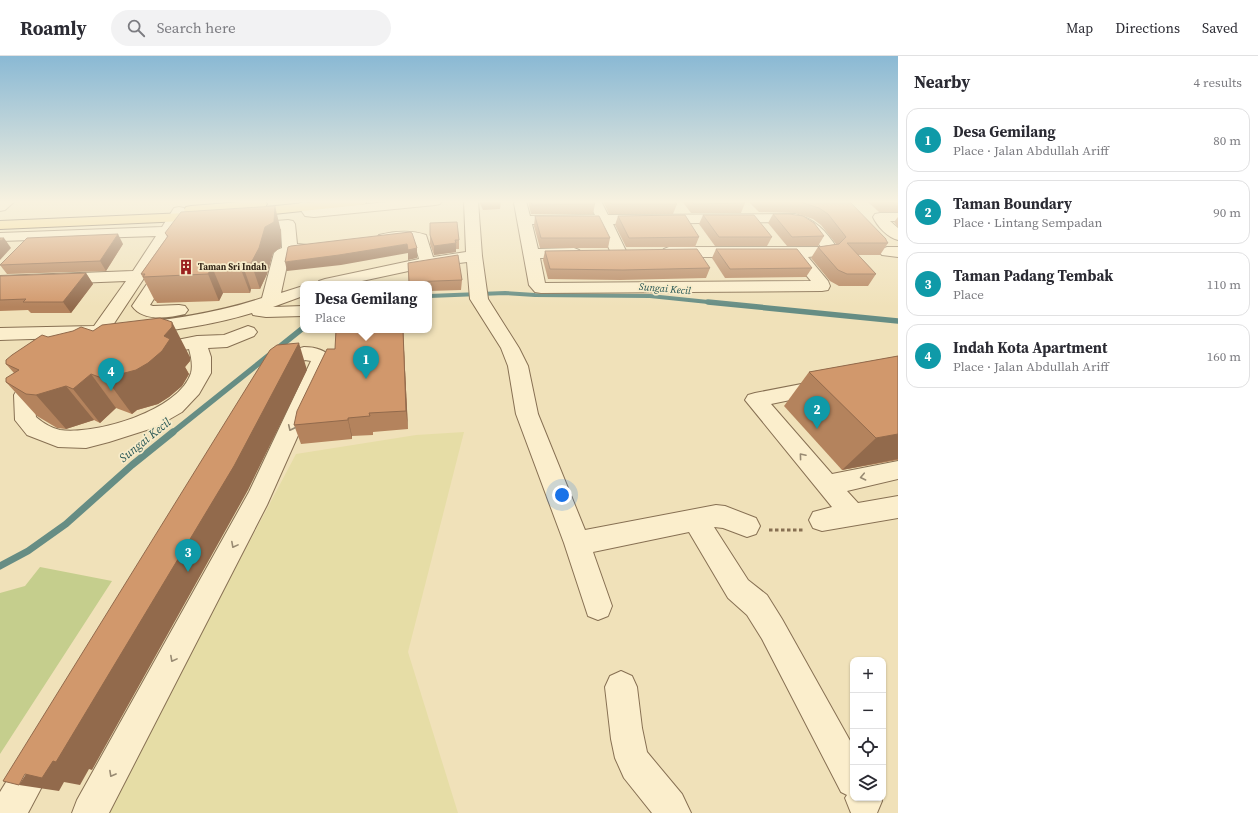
<!DOCTYPE html>
<meta charset="utf-8">
<style>
body{margin:0;font-family:"Source Serif 4",serif;background:#f2f2f3;color:#2b2b33}
.controls{position:absolute;right:12px;bottom:12px;display:grid;overflow:hidden;border-radius:8px;box-shadow:0 1px 3px #0004}
.controls button{width:36px;height:36px;display:grid;place-items:center;padding:0;border:0;border-bottom:1px solid #e1e1e2;background:#fff;color:#2b2b33;font:20px sans-serif}
.you{position:absolute;left:562px;top:439px;width:14px;height:14px;margin:-10px;border:3px solid #fff;border-radius:50%;background:#1a73e8;box-shadow:0 0 0 6px #1a73e833}
.badge{display:grid;place-items:center;width:26px;height:26px;border-radius:50%;background:#111827;color:#fff;font-size:13px;font-weight:700}
.pin{position:absolute;translate:-50% -33px;filter:drop-shadow(0 1px 2px #0008)}
.pin::after{content:'';position:absolute;top:21px;width:14px;height:12px;background:inherit;clip-path:polygon(0 0,100% 0,50% 100%)}
.popup{position:absolute;left:300px;top:225px;width:132px;height:52px;box-sizing:border-box;display:grid;place-content:center;border-radius:8px;background:#fff;filter:drop-shadow(0 1px 3px #0005);font-size:13px;white-space:nowrap;color:#7c7c81}
.popup b{font-size:15px;color:#2b2b33}
.popup::after{content:'';position:absolute;left:50%;top:100%;margin-left:-8px;border:8px solid transparent;border-top-color:#fff}
.list{margin:0;padding:0;list-style:none}
h2{display:flex;justify-content:space-between;align-items:center;height:52px;margin:0;padding:0 16px;font-size:17px}
h2 small{font-size:13px;font-weight:400;color:#7c7c81}
.list li{display:grid;grid-template-columns:26px 1fr auto;gap:12px;align-items:center;box-sizing:border-box;height:64px;margin:0 8px 8px;padding:0 8px;border:1px solid #e1e1e2;border-radius:12px}
.list b{display:block;font-size:15px;white-space:nowrap}
.list p{margin:0;font-size:13px;white-space:nowrap;color:#7c7c81}
.list em{font-size:13px;font-style:normal;color:#7c7c81}
.icon{flex:none;width:22px;height:22px;fill:none;stroke:currentColor;stroke-width:2;stroke-linecap:round;stroke-linejoin:round}
.map{position:relative;flex:none;width:898px;height:757px;overflow:hidden}
header{display:flex;align-items:center;gap:24px;box-sizing:border-box;height:56px;padding:0 20px;background:#fff;border-bottom:1px solid #e1e1e2}
header strong{font-size:19px}
nav{display:flex;gap:22px;margin-inline-start:auto;font-size:14px}
.search{width:280px;height:36px;background:#f2f2f3;display:flex;align-items:center;gap:10px;box-sizing:border-box;padding:0 14px;border-radius:22px;color:#7c7c81;font-size:15px}
main{display:flex}
aside{flex:1;background:#fff}
.map>svg:first-child{display:block}
</style>
<header>
<strong>Roamly</strong>
<div class="search"><svg class="icon" aria-label="search" viewBox="0 0 24 24"><circle cx="10" cy="10" r="6"/><path d="M15 15l6 6"/></svg>Search here</div>
<nav><a>Map</a><a>Directions</a><a>Saved</a></nav>
</header>
<main>
<div class="map">
<svg width="898" height="757" viewBox="0 0 898 757">
<rect width="100%" height="100%" fill="#f0e1b9"/>
<polygon fill="#e6dda6" points="464,376 408,596 458,757 106,757 296,398 416,379"/>
<polygon fill="#c5ce8d" points="40,511 112,525 0,698 0,537 25,530"/>
<g fill="none" stroke-linecap="round" stroke-linejoin="round">
<polyline stroke="#668d84" stroke-width="4" points="429,240 505,237 535,239 650,240 718,247"/>
<g stroke="#668d84" stroke-width="5.5">
<polyline points="708,246 898,265"/>
<polyline points="172,377 303,272"/>
</g>
<polyline stroke="#668d84" stroke-width="7" points="0,510 28,495 66,468 132,409 173,376"/>
<defs>
<g id="minor">
<polygon points="0,145 15,145 5,154 0,155"/>
<path d="M398,145H442L440,148L435,149L314,161L305,160L298,150L300,147C307,145 310,147 314,153Z"/>
<path d="M464,145H478L482,200L488,243L519,292L528,310L538,358L585,474L716,449L725,450L756,462L760,470L756,478L747,481L723,472L714,471L748,524L767,539L782,563L853,690V742H881L882,745L877,757H851L845,742L847,739L841,736L762,583L747,559L728,542L689,476L593,496L612,550L608,560L598,564L588,560L564,487L516,358L508,310L501,292L470,243L467,206L427,211L348,228H317L319,225L325,223L419,203L414,185L411,184L384,186L379,185L377,182L379,179C395,175 411,174 426,179L433,201L466,196Z"/>
<path d="M516,145H526L530,160L595,159L588,145H601L608,159L795,158C815,163 826,175 837,192L831,198L828,199L808,201L828,225L830,230L828,234L822,235L541,237L535,236L529,229L514,147ZM795,166L810,176L821,191H669L664,193L661,196L664,199L669,201H791L811,225L545,227L540,202H574L579,200L582,197L579,194L574,192L538,193L532,168H598L611,197L614,200L619,202L624,200L627,197L613,168Z"/>
<path d="M179,151L184,152L186,155L176,170L201,171L203,174L201,177L171,179L160,197L171,199L178,205L150,249L153,250L179,249L185,250L188,254L185,258C168,262 143,266 132,250L161,207H154L113,269C165,265 213,258 262,242L274,197L277,194L282,192L281,173L250,175L245,174L243,171L245,168L250,167L288,164L293,165L295,168L297,188L307,189L310,192L307,195L289,200L281,237L303,230V240L273,251L303,250V260L266,261L253,259L252,257C169,282 85,281 0,284V272L94,270L126,225L0,230V220L133,215L156,180L0,185V177L162,171L174,152Z"/>
<path d="M880,157H898V165H890L898,172V184C888,182 877,170 873,161L875,158Z"/>
<polygon points="887,191 898,191 898,201 882,199 879,196 882,193"/>
<path d="M248,270L254,272L257,276L254,280L227,291L208,292L211,301V317L199,338L182,356L156,371L109,386L86,392L58,391L27,379L15,364L14,339C21,327 30,312 45,316L48,321L34,340L36,361C43,367 51,372 60,374C95,379 179,355 191,317C193,310 191,300 189,293L184,294L177,292L175,288L177,284L197,280L224,279Z"/>
<path d="M304,291C315,291 326,294 332,303L267,449L109,757H72L77,744L249,436L311,305L305,304C293,309 285,321 271,317L268,312C276,300 291,294 304,291Z"/>
<polygon points="822,324 829,326 832,331 829,336 771,348 832,418 898,405 898,423 847,435 858,447 898,440 898,462 822,475 813,472 809,464 813,456 832,451 745,344 748,339 755,337"/>
<polygon points="621,615 632,620 637,631 642,672 647,696 682,738 691,757 652,757 624,722 615,702 611,683 605,631 610,620"/>
<polygon points="39,687 51,692 56,704 28,757 0,757 0,736 27,692"/>
</g>
<polygon id="major" points="253,145 265,145 267,148 265,151 325,145 367,145 365,148 360,149 245,161 240,160 238,157 242,154 210,156 214,160 212,163 207,164 0,173 0,165 186,157 184,154 186,151 191,150"/>
</defs>
<use href="#minor" stroke="#877053" stroke-width="2"/>
<use href="#major" stroke="#543e28" stroke-width="2"/>
<polyline stroke="#877053" stroke-width="3" stroke-dasharray="3.5 2.5" stroke-linecap="butt" points="769,474 804,474"/>
<use href="#minor" fill="#fbeecc" fill-rule="evenodd"/>
<use href="#major" fill="#f8d98c" fill-rule="evenodd"/>
</g>
<g fill="#b4835d">
<polygon points="479,145 501,145 500,153 483,154"/>
<polygon points="528,145 593,145 595,148 593,158 531,158"/>
<polygon points="603,145 674,145 677,148 673,158 609,158"/>
<polygon points="682,145 743,145 745,147 741,157 691,157"/>
<polygon points="748,145 849,145 888,187 880,199 858,199 876,218 868,230 839,230 830,225 811,202 818,191 836,188 821,169 813,163 795,157 759,156"/>
<polygon points="867,145 898,145 898,156 879,156"/>
<polygon points="773,158 824,180 818,190 787,190 768,167"/>
<polygon points="703,159 772,181 767,190 715,190 699,168"/>
<polygon points="535,160 610,182 608,192 540,192 534,170"/>
<polygon points="618,160 699,181 695,191 626,191 615,169"/>
<polygon points="898,161 898,171 894,166"/>
<polygon points="430,167 459,184 459,193 456,193 456,196 434,199 430,188"/>
<polygon points="281,175 281,191 273,197 267,218 260,233 251,233 250,237 223,237 219,245 157,247 156,245 155,245 141,218 167,181 165,177"/>
<polygon points="123,188 106,215 7,218 0,209 0,208"/>
<polygon points="716,193 812,212 806,221 725,222 712,202"/>
<polygon points="545,195 710,212 706,222 620,224 548,223 543,204"/>
<polygon points="408,207 462,224 461,234 429,235 429,228 409,228"/>
<polygon points="86,217 93,228 71,257 31,257 28,254 0,255 0,220"/>
<polygon points="403,274 408,373 373,376 373,379 352,380 352,383 301,388 294,369 335,293"/>
<polygon points="93,275 190,301 190,305 185,311 189,318 182,330 169,341 158,348 137,354 132,358 116,352 100,367 94,364 66,373 57,372 37,360 6,326 14,317 6,308 48,281"/>
<polygon points="898,300 898,404 842,414 784,350 809,316"/>
</g>
<g fill="#926a4c">
<polygon points="275,150 281,175 281,191 273,197 267,218 260,233 251,207 265,171"/>
<polygon points="118,178 123,188 106,215 100,205"/>
<polygon points="4,182 11,192 0,204 0,185"/>
<polygon points="456,187 456,196 434,199 434,190"/>
<polygon points="407,188 417,192 417,202 408,204 408,197 341,209 287,215 285,206"/>
<polygon points="242,207 251,233 250,237 240,211"/>
<polygon points="212,211 223,237 219,245 208,218"/>
<polygon points="86,217 93,228 71,257 63,246"/>
<polygon points="172,266 190,301 190,305 185,311 189,318 182,330 169,341 158,348 137,354 132,358 107,324"/>
<polygon points="403,274 408,373 406,355"/>
<polygon points="299,287 307,314 248,434 92,714 89,713 80,729 64,726 59,735 19,729"/>
<polygon points="91,318 116,352 100,367 73,333"/>
<polygon points="66,330 94,364 66,373 36,339"/>
<polygon points="348,362 352,380 352,383 348,364"/>
<polygon points="898,378 898,403 842,414 876,382"/>
</g>
<g fill="#d1986c" stroke="#926a4c">
<polygon points="531,145 593,145 595,148 532,149"/>
<polygon points="609,145 674,145 677,148 611,148"/>
<polygon points="691,145 743,145 745,147 694,148"/>
<polygon points="763,145 849,145 886,183 886,184 888,187 847,187 876,218 847,218 838,214 818,191 839,188 846,181 828,158 819,152 801,146 764,145"/>
<polygon points="883,145 898,145 898,147 885,146"/>
<polygon points="275,150 274,166 265,171 259,192 251,207 242,207 240,211 212,211 208,218 143,221 145,218 141,218 168,180 165,177 181,156"/>
<polygon points="773,158 789,158 803,160 814,167 824,180 792,181"/>
<polygon points="685,159 699,181 629,182 618,160"/>
<polygon points="703,159 754,159 772,181 719,181"/>
<polygon points="535,160 599,160 610,182 541,182"/>
<polygon points="457,166 459,184 455,184 456,187 434,190 430,179 430,167"/>
<polygon points="410,176 412,177 417,192 408,194 407,188 339,199 285,206 288,191 291,190"/>
<polygon points="118,178 100,205 0,209 27,182"/>
<polygon points="0,182 4,182 0,185"/>
<polygon points="697,193 710,212 623,214 550,213 545,195"/>
<polygon points="716,193 797,193 812,212 730,213"/>
<polygon points="458,199 462,224 409,226 408,207"/>
<polygon points="86,217 63,246 23,246 26,243 0,244 0,220"/>
<polygon points="160,262 172,266 172,271 164,280 170,283 162,295 148,307 136,314 113,320 107,324 91,318 73,333 66,330 36,339 26,338 6,326 6,322 19,314 6,308 6,304 12,299 42,279 48,281 73,275 81,271 93,275 102,269"/>
<polygon points="336,274 403,274 406,355 369,357 370,360 348,362 348,364 294,369 297,355 327,293 335,293"/>
<polygon points="299,287 234,410 56,706 53,705 42,722 25,718 19,729 3,725 270,294 277,289"/>
<polygon points="898,300 898,378 876,382 809,316"/>
</g>
<defs><path id="oneway-chevron" d="M-2-3.5L2.5 0L-2 3.5" fill="none" stroke-width="1.6" stroke-linecap="round" stroke-linejoin="round"/></defs>
<g stroke="#988a72">
<use href="#oneway-chevron" transform="translate(291 372) rotate(115)"/>
<use href="#oneway-chevron" transform="translate(802 400) rotate(-130)"/>
<use href="#oneway-chevron" transform="translate(863 421) rotate(168)"/>
<use href="#oneway-chevron" transform="translate(234 489) rotate(118)"/>
<use href="#oneway-chevron" transform="translate(173 603) rotate(118)"/>
<use href="#oneway-chevron" transform="translate(112 718) rotate(119)"/>
</g>
<linearGradient id="sky" x2="0" y2="1"><stop stop-color="#8ab9d4"/><stop offset="0.58" stop-color="#f8f2e0"/><stop offset="1" stop-color="#f8f2e0" stop-opacity="0"/></linearGradient>
<rect width="898" height="251" fill="url(#sky)"/>
<defs>
<symbol id="building-bare" viewBox="-9 -9 18 18"><path d="M-4-6H4V6H1V3H-1V6H-4ZM-2.5-4.3h1.7v1.8h-1.7ZM.8-4.3h1.7v1.8H.8ZM-2.5-1h1.7V.8h-1.7ZM.8-1h1.7V.8H.8Z" fill="#9a211f" stroke="#f7ebc9" stroke-width="2.5" paint-order="stroke"/></symbol>
</defs>
<g fill-rule="evenodd">
<use href="#building-bare" x="175" y="200" width="22" height="22"/>
</g>
<g text-anchor="middle" stroke-width="3.5" stroke-linejoin="round" paint-order="stroke">
<g font-size="9" font-weight="bold" fill="#352719" stroke="#f7ebc9" text-anchor="start">
<text x="198" y="214">Taman Sri Indah</text>
</g>
<g font-size="10" font-style="italic" fill="#275654" stroke="#f7ebc9">
<text transform="translate(665 232) rotate(5)" y="4">Sungai Kecil</text>
</g>
<g font-size="12" font-style="italic" fill="#275654" stroke="#f7ebc9">
<text transform="translate(145 384) rotate(-39)" y="4">Sungai Kecil</text>
</g>
</g>
</svg>
<div class="controls">
<button>+</button>
<button>−</button>
<button><svg class="icon" aria-label="locate" viewBox="0 0 24 24"><circle cx="12" cy="12" r="6"/><path d="M12 2v4M12 18v4M2 12h4M18 12h4"/></svg></button>
<button><svg class="icon" aria-label="layers" viewBox="0 0 24 24"><path d="M12 4l9 5-9 5-9-5zM3 14l9 5 9-5"/></svg></button>
</div>
<div class="you"></div>
<div class="pin badge" style="left:366px;top:323px;background:#0f9aa8">1</div>
<div class="popup"><b>Desa Gemilang</b>Place</div>
<div class="pin badge" style="left:817px;top:373px;background:#0f9aa8">2</div>
<div class="pin badge" style="left:188px;top:516px;background:#0f9aa8">3</div>
<div class="pin badge" style="left:111px;top:335px;background:#0f9aa8">4</div>
</div>
<aside>
<h2>Nearby<small>4 results</small></h2>
<ul class="list">
<li><span class="badge" style="background:#0f9aa8">1</span><div><b>Desa Gemilang</b><p>Place · Jalan Abdullah Ariff</p></div><em>80 m</em></li>
<li><span class="badge" style="background:#0f9aa8">2</span><div><b>Taman Boundary</b><p>Place · Lintang Sempadan</p></div><em>90 m</em></li>
<li><span class="badge" style="background:#0f9aa8">3</span><div><b>Taman Padang Tembak</b><p>Place</p></div><em>110 m</em></li>
<li><span class="badge" style="background:#0f9aa8">4</span><div><b>Indah Kota Apartment</b><p>Place · Jalan Abdullah Ariff</p></div><em>160 m</em></li>
</ul>
</aside>
</main>
